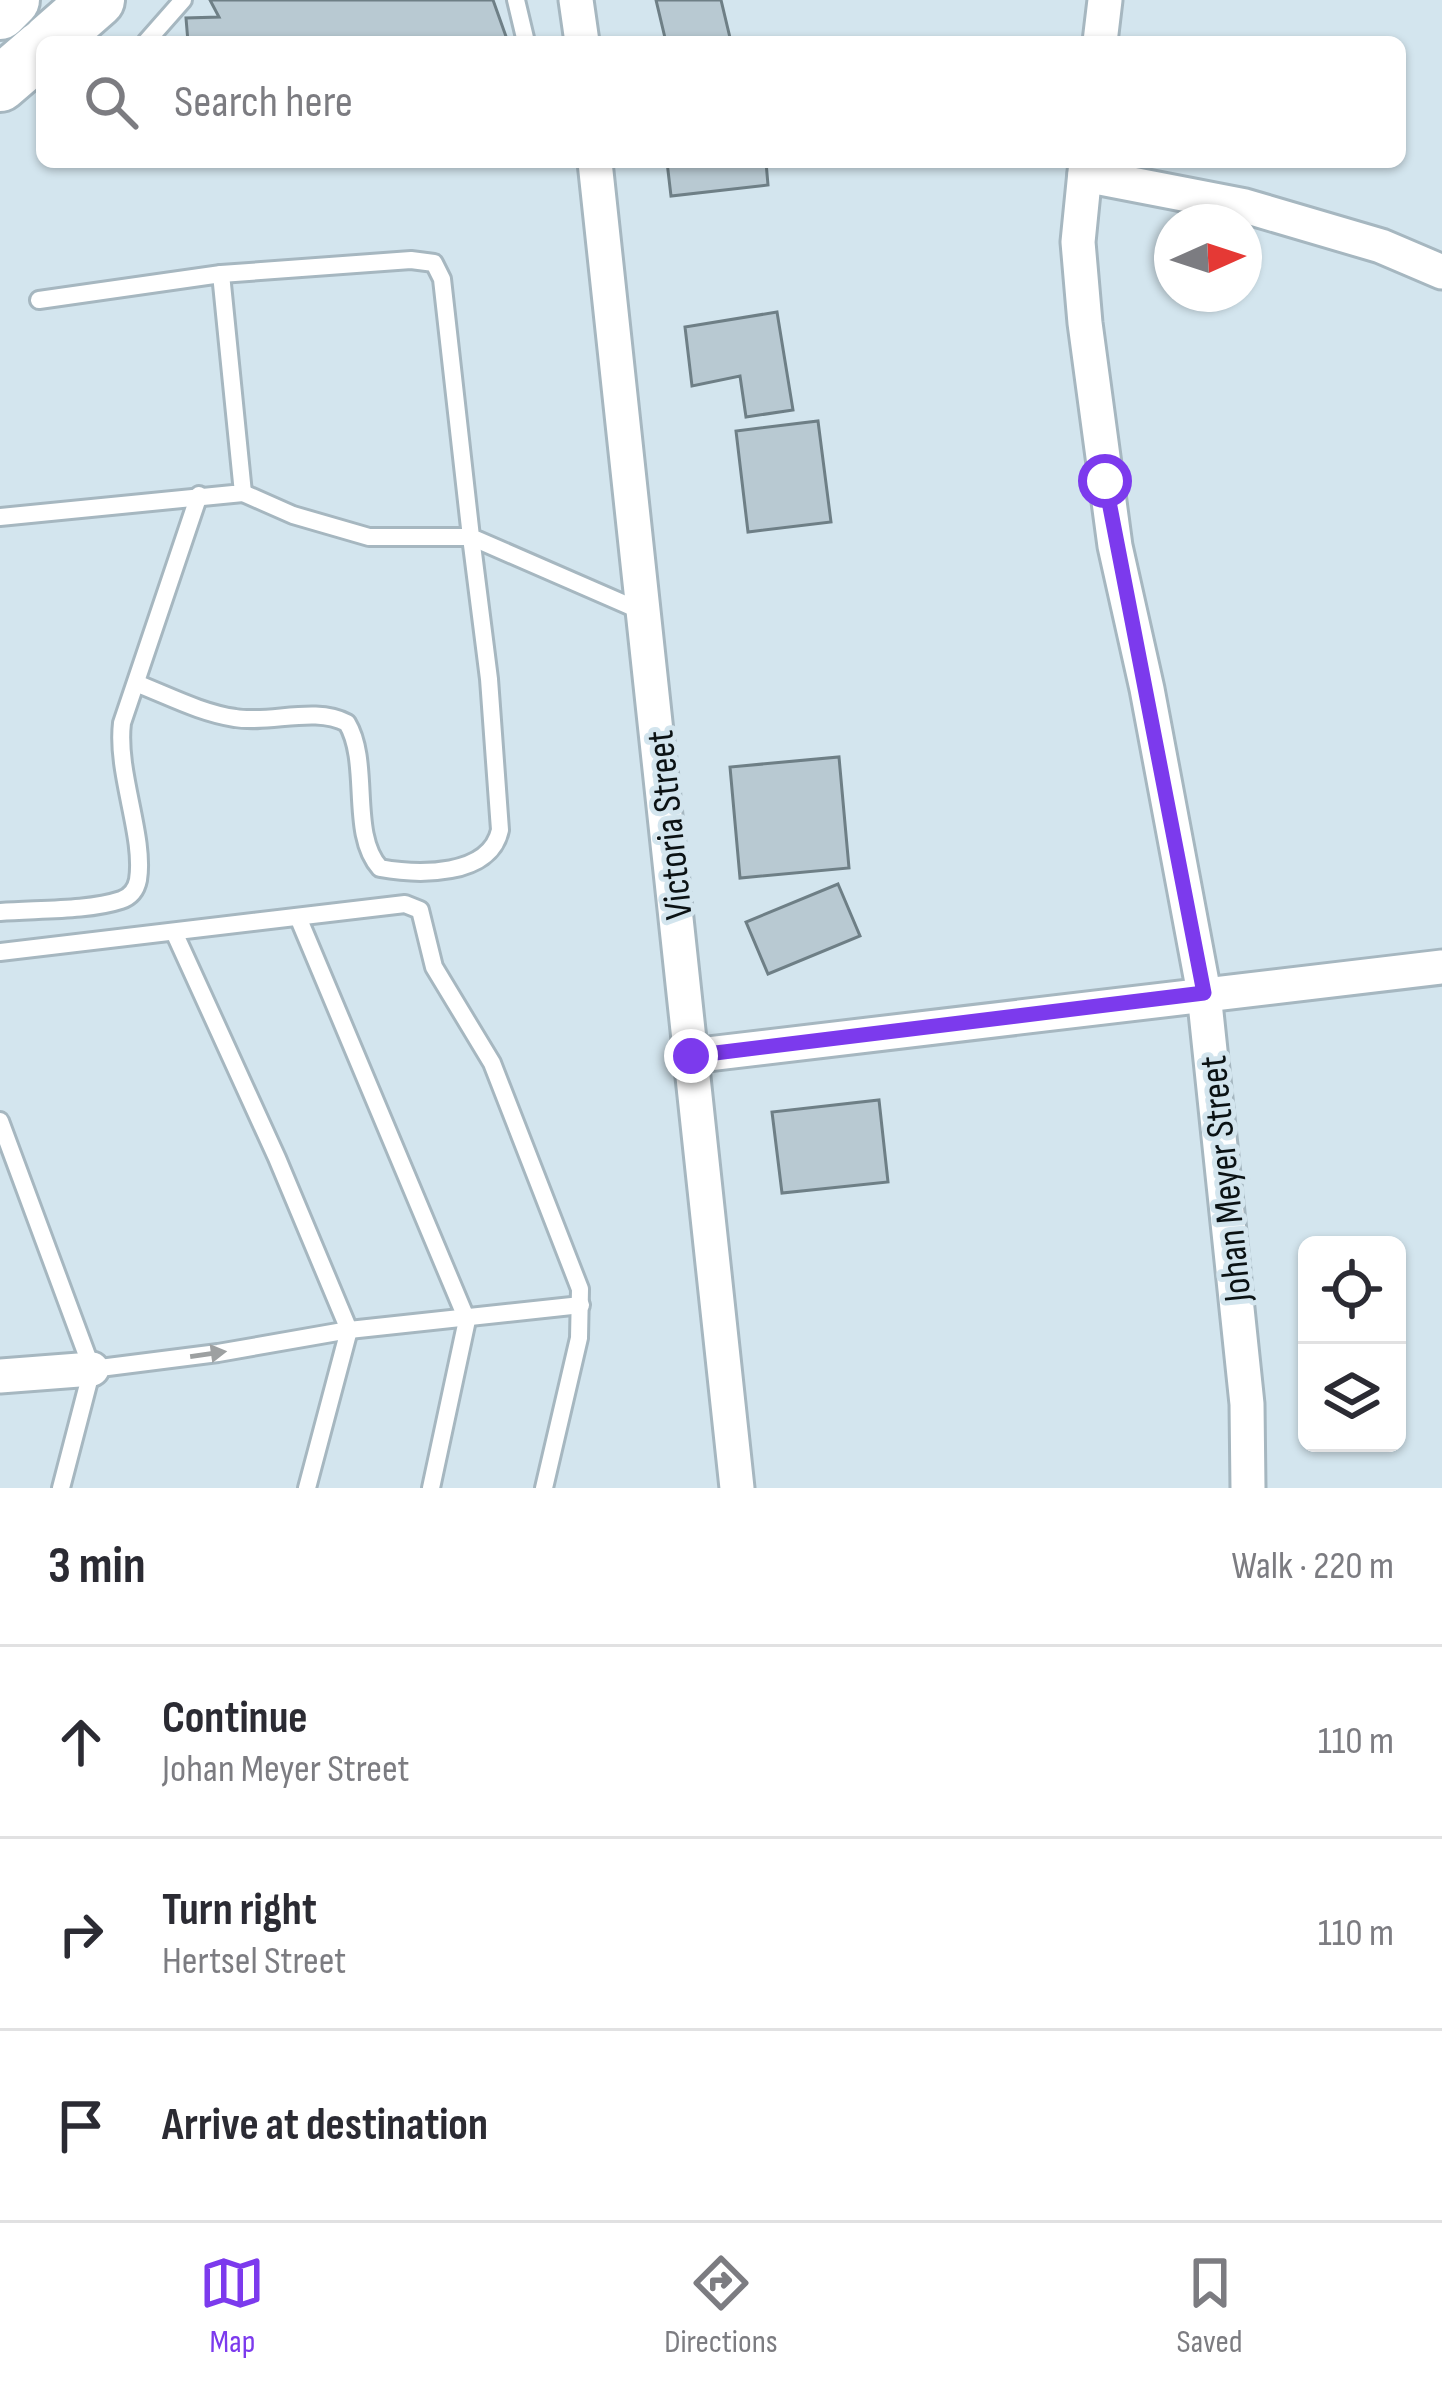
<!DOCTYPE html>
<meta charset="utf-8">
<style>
body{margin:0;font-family:"Sofia Sans Condensed",sans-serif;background:#f2f2f3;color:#2b2b33}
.controls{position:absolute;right:36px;bottom:36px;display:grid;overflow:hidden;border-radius:18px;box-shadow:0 3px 9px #0004}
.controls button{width:108px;height:108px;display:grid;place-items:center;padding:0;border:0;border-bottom:3px solid #e1e1e2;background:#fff;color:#2b2b33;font:60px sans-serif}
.compass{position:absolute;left:1154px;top:204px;width:108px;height:108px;border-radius:50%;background:#fff;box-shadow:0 3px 9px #0004;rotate:87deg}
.stop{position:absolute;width:36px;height:36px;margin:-27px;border:9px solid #7c3aed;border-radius:50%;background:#fff}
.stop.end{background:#7c3aed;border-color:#fff;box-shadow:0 3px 12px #0008}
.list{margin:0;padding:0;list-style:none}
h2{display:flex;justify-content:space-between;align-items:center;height:156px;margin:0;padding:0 48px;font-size:51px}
h2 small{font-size:39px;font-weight:400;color:#7c7c81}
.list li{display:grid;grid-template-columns:78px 1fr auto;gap:36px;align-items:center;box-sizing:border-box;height:192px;padding:0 48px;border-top:3px solid #e1e1e2}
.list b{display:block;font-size:45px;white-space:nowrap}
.list p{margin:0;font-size:39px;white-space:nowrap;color:#7c7c81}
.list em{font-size:39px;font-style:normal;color:#7c7c81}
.icon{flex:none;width:66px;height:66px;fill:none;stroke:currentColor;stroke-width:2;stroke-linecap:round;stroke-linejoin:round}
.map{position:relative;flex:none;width:1442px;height:1488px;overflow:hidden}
.search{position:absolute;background:#fff;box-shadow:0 3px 9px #0004;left:36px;right:36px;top:36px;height:132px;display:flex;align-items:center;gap:30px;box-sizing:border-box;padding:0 42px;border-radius:18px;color:#7c7c81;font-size:45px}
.sheet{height:732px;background:#fff}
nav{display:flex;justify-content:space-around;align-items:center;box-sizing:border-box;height:168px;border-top:3px solid #e1e1e2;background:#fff;font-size:33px;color:#7c7c81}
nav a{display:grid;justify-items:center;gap:6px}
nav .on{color:#7c3aed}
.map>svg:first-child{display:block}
</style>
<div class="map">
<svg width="1442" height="1488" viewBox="0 0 1442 1488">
<rect width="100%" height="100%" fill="#d3e5ee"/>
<g fill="#b8c9d2" stroke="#6e7f86" stroke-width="3">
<polygon points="210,0 493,0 508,42 188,42 186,18 219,17"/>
<polygon points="656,0 721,0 731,42 666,42"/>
<polygon points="667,162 766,162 768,185 671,196"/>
<polygon points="777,312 793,410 746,417 740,376 692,386 685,327"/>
<polygon points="818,421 831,522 748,532 736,431"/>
<polygon points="839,757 849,868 740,878 730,767"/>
<polygon points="838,884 860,936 768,974 746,922"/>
<polygon points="879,1100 888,1182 782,1193 772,1112"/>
</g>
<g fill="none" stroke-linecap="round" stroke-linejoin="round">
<defs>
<g id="lane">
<polyline points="516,0 526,42"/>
<polyline points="146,42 183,0"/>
<polyline points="221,274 411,260 434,263 442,279 471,537 641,611"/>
<polyline points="0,517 243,493 221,274 39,300"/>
<path d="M138,684C169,696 201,713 235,718C270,724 315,706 347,723C371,763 349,834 380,868C418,875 490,877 500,830L489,679L471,537H369L293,515L243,493"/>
<path d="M0,912C35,909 88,911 121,900C130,897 136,890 138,880C145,836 116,773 122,723L199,495"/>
<polyline points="298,917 467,1320 431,1488"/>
<polyline points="174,932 277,1158 349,1330 307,1488"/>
<polyline points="0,952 405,904 420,910 434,967 492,1063 580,1289 579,1338 544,1488"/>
<polyline points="0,1121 92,1369 61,1488"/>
<polyline points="92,1369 218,1353 349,1330 581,1305"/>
</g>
<g id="street">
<polyline points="576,0 582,42"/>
<polyline points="1100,42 1105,0"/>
<polyline points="595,162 737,1488"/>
<polyline points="1086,162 1078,242 1085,323 1115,546 1147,689 1204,993 1247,1404 1248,1488"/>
<polyline points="1085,175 1245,206 1381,246 1442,272"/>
<polyline points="691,1056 1442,967"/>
<polyline points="0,1376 92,1369"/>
</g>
<g id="primary">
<polyline points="0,12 12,0"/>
<polyline points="49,42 97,0"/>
<polyline points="0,84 42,48"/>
</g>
</defs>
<use href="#lane" stroke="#a6b7c0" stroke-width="22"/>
<use href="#street" stroke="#a6b7c0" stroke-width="39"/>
<use href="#primary" stroke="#a6b7c0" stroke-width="60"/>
<use href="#lane" stroke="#fff" stroke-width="16"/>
<use href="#street" stroke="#fff" stroke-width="33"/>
<use href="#primary" stroke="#fff" stroke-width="54"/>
</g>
<defs><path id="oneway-solid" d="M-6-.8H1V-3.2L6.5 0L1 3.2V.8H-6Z" transform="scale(3)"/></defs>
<use fill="#9da0a1" href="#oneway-solid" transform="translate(208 1354) rotate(-8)"/>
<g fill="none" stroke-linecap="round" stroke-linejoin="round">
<polyline stroke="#7c3aed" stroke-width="15" points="691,1056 1204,993 1105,481"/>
</g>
<g text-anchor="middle" stroke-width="10" stroke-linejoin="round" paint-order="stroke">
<g font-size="39" fill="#0b1214" stroke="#d3e5ee">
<text transform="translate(668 825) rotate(-96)" y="14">Victoria Street</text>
<text transform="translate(1224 1179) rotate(-96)" y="14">Johan Meyer Street</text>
</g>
</g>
</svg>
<div class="controls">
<button><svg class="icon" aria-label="locate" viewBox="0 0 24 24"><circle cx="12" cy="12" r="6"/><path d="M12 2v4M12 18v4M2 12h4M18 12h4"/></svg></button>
<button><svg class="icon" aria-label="layers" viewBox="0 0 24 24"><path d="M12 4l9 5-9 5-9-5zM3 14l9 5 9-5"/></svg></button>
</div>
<svg class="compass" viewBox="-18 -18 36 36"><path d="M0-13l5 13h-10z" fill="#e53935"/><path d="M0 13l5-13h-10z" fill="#7c7c81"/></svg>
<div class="stop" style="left:1105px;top:481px"></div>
<div class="stop end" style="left:691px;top:1056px"></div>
<div class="search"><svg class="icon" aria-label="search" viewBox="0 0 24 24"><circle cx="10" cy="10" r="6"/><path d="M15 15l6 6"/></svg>Search here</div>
</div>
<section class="sheet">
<h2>3 min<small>Walk · 220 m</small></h2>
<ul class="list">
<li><svg class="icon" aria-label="ahead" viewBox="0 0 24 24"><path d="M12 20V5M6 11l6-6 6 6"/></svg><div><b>Continue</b><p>Johan Meyer Street</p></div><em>110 m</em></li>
<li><svg class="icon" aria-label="right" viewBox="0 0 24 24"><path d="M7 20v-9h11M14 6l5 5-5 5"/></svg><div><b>Turn right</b><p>Hertsel Street</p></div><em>110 m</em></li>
<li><svg class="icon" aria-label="arrive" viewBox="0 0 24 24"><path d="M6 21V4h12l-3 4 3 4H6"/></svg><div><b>Arrive at destination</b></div></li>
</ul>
</section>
<nav>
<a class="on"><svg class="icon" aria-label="map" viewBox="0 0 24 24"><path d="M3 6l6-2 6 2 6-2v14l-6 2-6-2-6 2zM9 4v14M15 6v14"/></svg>Map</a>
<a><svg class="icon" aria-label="directions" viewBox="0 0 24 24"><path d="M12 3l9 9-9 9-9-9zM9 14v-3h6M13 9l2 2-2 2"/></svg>Directions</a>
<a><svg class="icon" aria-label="saved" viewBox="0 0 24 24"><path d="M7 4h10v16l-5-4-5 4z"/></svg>Saved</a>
</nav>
